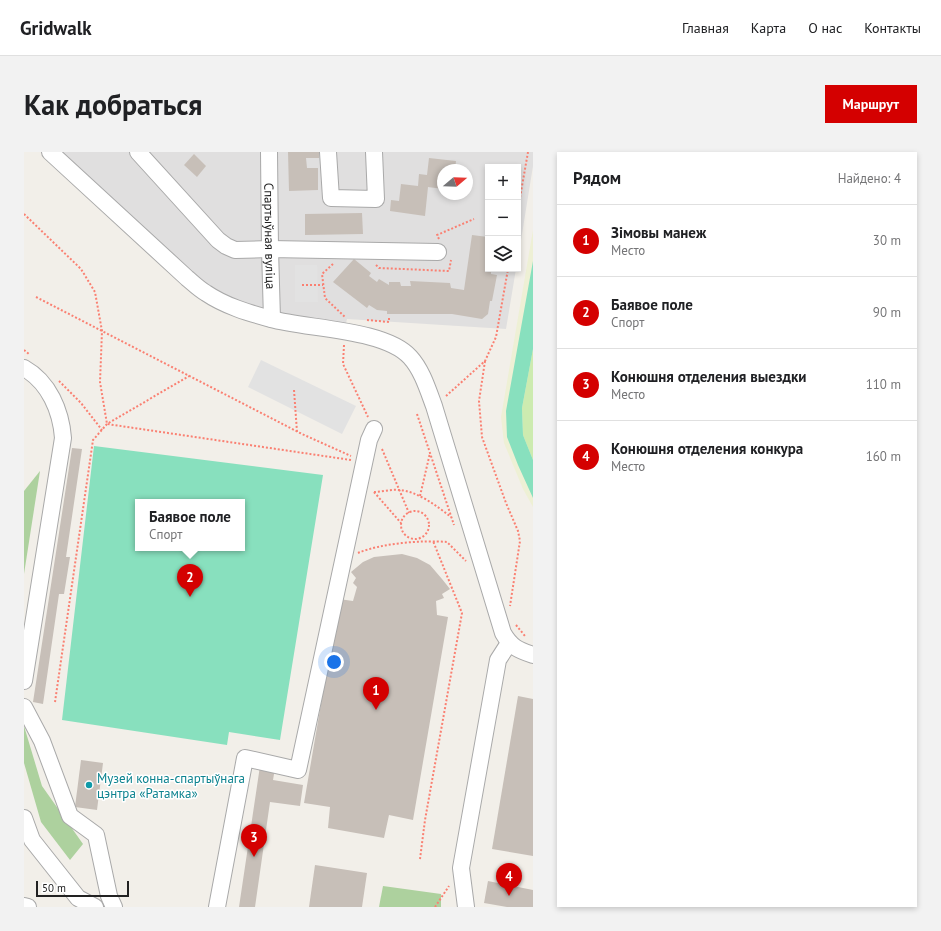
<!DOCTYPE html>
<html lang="ru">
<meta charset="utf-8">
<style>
body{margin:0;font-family:"PT Sans",sans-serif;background:#f2f2f2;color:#202124}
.controls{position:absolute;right:12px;top:12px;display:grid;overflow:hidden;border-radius:0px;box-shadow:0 2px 6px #0003}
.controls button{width:36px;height:36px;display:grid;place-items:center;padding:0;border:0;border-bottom:1px solid #e0e0e0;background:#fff;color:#202124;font:20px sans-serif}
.compass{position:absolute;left:413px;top:12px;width:36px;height:36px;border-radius:50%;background:#fff;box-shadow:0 2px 6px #0003;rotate:71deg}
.scale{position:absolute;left:12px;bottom:10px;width:93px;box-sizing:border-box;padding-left:4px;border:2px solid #222;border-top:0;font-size:11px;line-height:14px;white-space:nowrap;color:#222;-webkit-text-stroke:3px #fff;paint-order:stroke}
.you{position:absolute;left:310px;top:510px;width:14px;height:14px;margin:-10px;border:3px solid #fff;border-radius:50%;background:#1a73e8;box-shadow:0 0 0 6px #1a73e833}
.badge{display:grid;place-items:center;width:26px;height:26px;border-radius:50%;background:#d40000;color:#fff;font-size:13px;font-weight:700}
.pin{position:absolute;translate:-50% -33px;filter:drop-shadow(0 1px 2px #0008)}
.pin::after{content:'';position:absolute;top:21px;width:14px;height:12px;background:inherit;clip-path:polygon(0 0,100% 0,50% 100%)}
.popup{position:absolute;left:111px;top:347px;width:110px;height:52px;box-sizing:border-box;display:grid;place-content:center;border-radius:0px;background:#fff;filter:drop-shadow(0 1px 3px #0005);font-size:13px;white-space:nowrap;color:#757577}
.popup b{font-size:15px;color:#202124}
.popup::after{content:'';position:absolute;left:50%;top:100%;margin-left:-8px;border:8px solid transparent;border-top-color:#fff}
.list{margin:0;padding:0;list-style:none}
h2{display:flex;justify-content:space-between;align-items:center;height:52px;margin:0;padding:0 16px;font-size:17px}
h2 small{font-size:13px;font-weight:400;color:#757577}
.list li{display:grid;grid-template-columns:26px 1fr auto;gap:12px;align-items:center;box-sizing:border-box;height:72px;padding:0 16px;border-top:1px solid #e0e0e0}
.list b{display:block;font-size:15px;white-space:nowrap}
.list p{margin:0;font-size:13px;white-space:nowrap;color:#757577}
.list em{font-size:13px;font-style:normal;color:#757577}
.icon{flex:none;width:22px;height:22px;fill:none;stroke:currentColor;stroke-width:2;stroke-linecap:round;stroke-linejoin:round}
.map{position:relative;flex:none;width:509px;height:755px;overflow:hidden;border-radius:0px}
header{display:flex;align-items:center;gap:24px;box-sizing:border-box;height:56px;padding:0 20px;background:#fff;border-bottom:1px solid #e0e0e0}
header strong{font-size:19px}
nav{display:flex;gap:22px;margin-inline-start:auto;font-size:14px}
.intro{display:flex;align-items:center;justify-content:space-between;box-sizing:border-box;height:96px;padding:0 24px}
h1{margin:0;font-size:28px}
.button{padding:10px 18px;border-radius:0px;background:#d40000;color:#fff;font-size:14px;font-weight:700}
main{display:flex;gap:24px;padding:0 24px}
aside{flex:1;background:#fff;border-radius:0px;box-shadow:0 2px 6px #0003}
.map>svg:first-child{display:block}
</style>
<header>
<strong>Gridwalk</strong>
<nav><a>Главная</a><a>Карта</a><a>О нас</a><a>Контакты</a></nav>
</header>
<div class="intro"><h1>Как добраться</h1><a class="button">Маршрут</a></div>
<main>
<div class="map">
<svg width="509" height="755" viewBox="0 0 509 755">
<rect width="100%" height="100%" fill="#f2efe9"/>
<path fill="#e0dfdf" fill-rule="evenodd" d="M26,0H509V14L494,107V15H464V117H492L482,177L323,167L320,180L202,152ZM419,18H443V42H419Z"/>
<polygon fill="#eef0d5" points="509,78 509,355 499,337 480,291 477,265"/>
<polygon fill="#cdebb0" points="509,197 509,308 499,283 498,256"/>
<g fill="#add19e">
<polygon points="16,319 0,422 0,339"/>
<polygon points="0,574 18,634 59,692 46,708 17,670 0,611"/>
<polygon points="359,734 417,742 417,755 355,755"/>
</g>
<g fill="#88e0be" fill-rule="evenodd">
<polygon points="509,109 509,197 498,256 499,283 509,308 509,346 494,313 483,285 482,259"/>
<path d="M70,294L299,323L256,588L205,580L203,593L38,568ZM114,350H218V396H114Z"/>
</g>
<g fill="#e2e2e2">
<polygon points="271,113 293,113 294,150 271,150"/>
<polygon points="237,208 332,254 318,282 224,235"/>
</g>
<g fill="#c7bfb8">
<polygon points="264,0 295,0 295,6 282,6 283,16 294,16 294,38 265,39"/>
<polygon points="170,2 182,14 173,25 160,13"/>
<polygon points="405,6 432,9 431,18 419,18 419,37 404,35 401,64 366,59 367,48 375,49 377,32 394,34 395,22 403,23"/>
<polygon points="338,61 339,82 281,83 281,62"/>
<polygon points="448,83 464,85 464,117 467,117 467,122 473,123 468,149 466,149 464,162 458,167 428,162 363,162 363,159 353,158 345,153 343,156 309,130 330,107 347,121 345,124 353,130 355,127 365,133 365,130 376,130 377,134 387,134 386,129 426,131 427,136 440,138"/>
<polygon points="48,296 58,297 42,405 46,405 40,442 35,442 19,552 9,550"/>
<polygon points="378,402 393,406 406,413 418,427 426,437 418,442 420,446 412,449 413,463 424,465 389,668 365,663 360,686 304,676 306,655 280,651 315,447 329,449 333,435 329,431 332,426 327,420 339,410 350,405"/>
<polygon points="494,544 509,547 509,704 468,697"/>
<polygon points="57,608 79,611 73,658 51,655"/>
<polygon points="236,614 251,616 249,628 279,633 276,654 246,650 231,755 215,755"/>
<polygon points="291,713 343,721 338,755 285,755"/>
<polygon points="464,729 509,738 509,755 483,755 460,751"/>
</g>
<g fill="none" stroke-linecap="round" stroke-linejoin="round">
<defs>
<g id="minor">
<path d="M26,0L163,126C169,131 175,137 182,141C201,154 225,161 247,167C283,177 361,177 386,205C398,218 404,238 410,254L479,481C487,495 494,498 509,503"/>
<polyline points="114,0 194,88 202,94 211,98 246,97 414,100"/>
<path id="s1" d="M245,0L246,97L248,167"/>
<polyline points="304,0 307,46 352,47 350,0"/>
<path d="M0,216C25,230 37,259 39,286L0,529"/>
<polyline points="0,555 18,589 46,664 72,683 85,744 90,755"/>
<polyline points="0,666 8,688 54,746 71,755"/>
<polyline points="0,754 4,755"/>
<polyline points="193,755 221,606 274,618 345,288 350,277"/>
<polyline points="442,755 437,716 474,508 485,491"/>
</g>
</defs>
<use href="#minor" stroke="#a9a9a9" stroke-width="18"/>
<g stroke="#fa8072" stroke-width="2" stroke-dasharray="2 2" stroke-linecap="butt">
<polyline points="494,57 504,0"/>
<polyline points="0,62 57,117 71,140 78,179 76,230 83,272 327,308"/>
<polyline points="415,87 413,83 450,67"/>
<polyline points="309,112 298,122 301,146 321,165"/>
<polyline points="352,113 355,116 425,119 427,108"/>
<polyline points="278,133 299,133"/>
<polyline points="12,145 278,282 327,304"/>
<polyline points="343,168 365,170 365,164"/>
<polyline points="320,193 319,212 344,265"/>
<polyline points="0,198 6,203"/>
<polyline points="461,209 455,249 458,285 482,351 494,379 496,389 486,454"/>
<polyline points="35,229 57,251 78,278"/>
<polyline points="270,238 273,280"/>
<polyline points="422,244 461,209 472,185 484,117"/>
<polyline points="393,262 430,373"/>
<polyline points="358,297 385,361"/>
<path d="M350,340C358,340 367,337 375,338C393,339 413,354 427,365"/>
<polyline points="350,340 377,371"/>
<polyline points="396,344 406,301"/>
<circle cx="391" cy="373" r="14"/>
<path d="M334,401C358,391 398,388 423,390L442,409"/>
<polyline points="492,473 501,484"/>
<polyline points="31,550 69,288 83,272 165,224"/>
<polyline points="396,707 401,668 438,461 409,389"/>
<polyline points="411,755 425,734"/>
</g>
<use href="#minor" stroke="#fff" stroke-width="16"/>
</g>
<circle fill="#0f9aa8" stroke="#fff" stroke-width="1.5" cx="65" cy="633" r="4"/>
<g text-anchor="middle" stroke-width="3" stroke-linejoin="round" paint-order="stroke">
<g font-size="13" fill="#222" stroke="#fff">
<text dy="5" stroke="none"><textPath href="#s1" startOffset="84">Спартыўная вуліца</textPath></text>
</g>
<g font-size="13" fill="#0d838f" stroke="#fff" text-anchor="start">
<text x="73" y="631">Музей конна-спартыўнага<tspan x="73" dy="15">цэнтра «Ратамка»</tspan></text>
</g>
</g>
</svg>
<div class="controls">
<button>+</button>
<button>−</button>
<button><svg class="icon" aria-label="layers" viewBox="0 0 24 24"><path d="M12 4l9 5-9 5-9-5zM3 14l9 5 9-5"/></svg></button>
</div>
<svg class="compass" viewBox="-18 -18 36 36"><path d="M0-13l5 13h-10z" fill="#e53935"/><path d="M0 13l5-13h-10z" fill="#757577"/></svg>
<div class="scale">50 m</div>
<div class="you"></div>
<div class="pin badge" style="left:352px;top:558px">1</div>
<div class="pin badge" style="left:166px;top:445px">2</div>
<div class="popup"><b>Баявое поле</b>Спорт</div>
<div class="pin badge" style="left:230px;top:705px">3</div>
<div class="pin badge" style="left:485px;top:744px">4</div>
</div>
<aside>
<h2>Рядом<small>Найдено: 4</small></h2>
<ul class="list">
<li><span class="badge">1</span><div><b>Зімовы манеж</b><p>Место</p></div><em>30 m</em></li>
<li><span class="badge">2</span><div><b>Баявое поле</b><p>Спорт</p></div><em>90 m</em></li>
<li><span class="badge">3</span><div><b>Конюшня отделения выездки</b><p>Место</p></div><em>110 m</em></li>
<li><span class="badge">4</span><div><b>Конюшня отделения конкура</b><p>Место</p></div><em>160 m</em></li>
</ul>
</aside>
</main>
